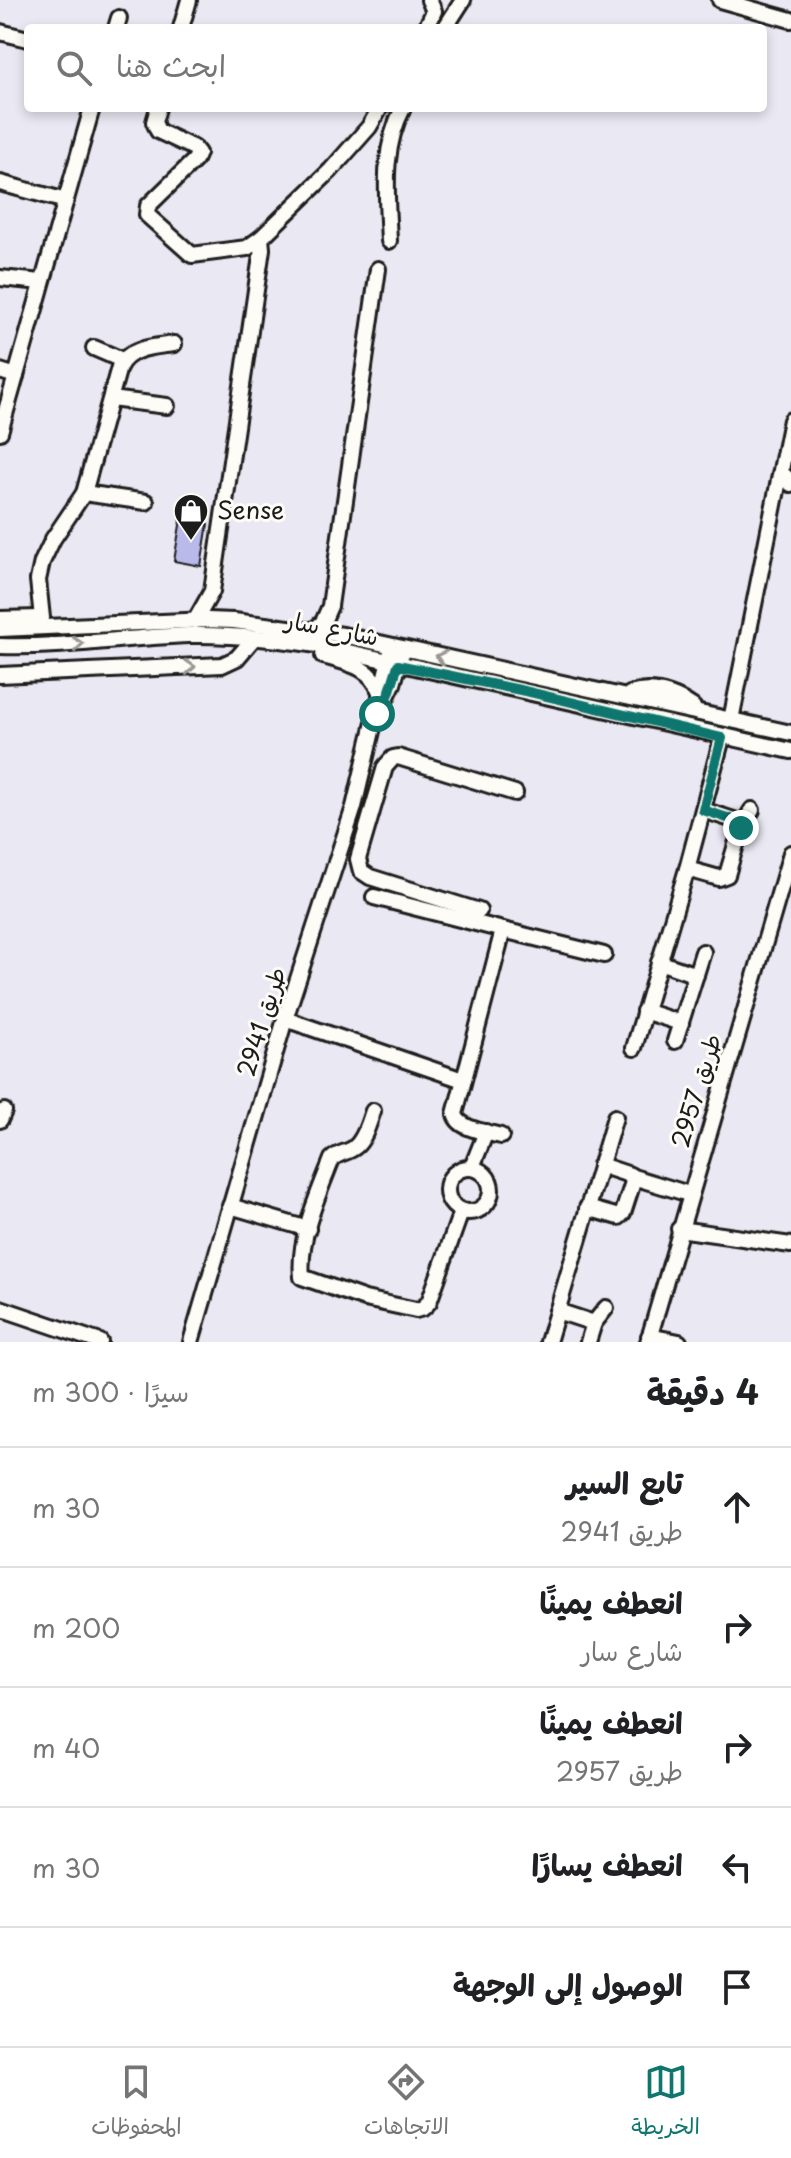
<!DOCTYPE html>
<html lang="ar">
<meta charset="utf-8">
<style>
body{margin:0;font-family:"Playpen Sans","Playpen Sans Arabic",sans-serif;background:#f2f2f2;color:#202124;direction:rtl}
.stop{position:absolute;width:24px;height:24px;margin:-18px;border:6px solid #0f766e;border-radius:50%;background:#fff}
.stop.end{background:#0f766e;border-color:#fff;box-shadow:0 2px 8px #0008}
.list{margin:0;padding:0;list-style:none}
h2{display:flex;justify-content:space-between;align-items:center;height:104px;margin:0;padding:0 32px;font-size:34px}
h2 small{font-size:26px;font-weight:400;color:#757577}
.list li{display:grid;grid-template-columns:52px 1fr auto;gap:24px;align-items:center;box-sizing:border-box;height:120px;padding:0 32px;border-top:2px solid #e0e0e0}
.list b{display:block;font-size:30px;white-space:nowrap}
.list p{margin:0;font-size:26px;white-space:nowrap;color:#757577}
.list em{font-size:26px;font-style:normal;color:#757577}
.icon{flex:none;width:44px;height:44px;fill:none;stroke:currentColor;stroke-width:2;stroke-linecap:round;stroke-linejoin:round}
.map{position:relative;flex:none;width:791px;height:1342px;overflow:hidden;direction:ltr}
.search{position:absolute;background:#fff;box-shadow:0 4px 12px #0003;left:24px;right:24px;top:24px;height:88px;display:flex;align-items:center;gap:20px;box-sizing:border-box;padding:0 28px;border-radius:8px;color:#757577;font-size:30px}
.sheet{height:704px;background:#fff}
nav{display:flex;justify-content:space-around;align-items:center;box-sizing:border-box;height:112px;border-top:2px solid #e0e0e0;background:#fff;font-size:22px;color:#757577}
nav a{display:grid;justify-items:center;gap:4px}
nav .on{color:#0f766e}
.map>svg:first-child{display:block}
</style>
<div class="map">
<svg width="791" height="1342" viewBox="0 0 791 1342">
<rect width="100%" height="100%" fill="#e9e8f3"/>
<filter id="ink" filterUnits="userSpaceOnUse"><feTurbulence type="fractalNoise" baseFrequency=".0125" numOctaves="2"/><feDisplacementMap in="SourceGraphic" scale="16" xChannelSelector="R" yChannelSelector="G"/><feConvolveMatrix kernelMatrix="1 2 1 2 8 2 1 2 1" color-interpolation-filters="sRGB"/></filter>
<g filter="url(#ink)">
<polygon fill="#b9b9ea" stroke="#1c1c1c" stroke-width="2" points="181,519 208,524 201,566 174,561"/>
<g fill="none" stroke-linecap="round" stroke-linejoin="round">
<defs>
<g id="minor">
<polyline points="720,0 791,20"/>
<polyline points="116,28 119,18"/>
<polyline points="181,28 189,0"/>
<polyline points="426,28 434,11 429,0"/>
<polyline points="445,28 463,0"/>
<polyline points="0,32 28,39"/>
<polyline points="158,108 154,122 158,131 194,148 198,153 195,160 148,206 147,215 192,255 247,248 261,238 331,170 369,127 380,108"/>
<polyline points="0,183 66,201"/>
<path d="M389,241C387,195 381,150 403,108"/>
<polyline points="0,278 42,282"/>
<polyline points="94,348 122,360"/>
<polyline points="0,371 16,376"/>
<polyline points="111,399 167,406"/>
<polyline points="0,432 92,108"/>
<polyline points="785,476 791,484"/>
<polyline points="84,493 146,502"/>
<path d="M42,618L38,580L42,562L53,539L84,493L119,367C129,347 154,347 174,344"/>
<polyline points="0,619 40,618"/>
<polyline points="195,621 212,591 262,249 261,238"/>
<polyline points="0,629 208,620 234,621 343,635 791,733"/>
<polyline points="313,631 323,622 330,606 378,269"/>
<path d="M0,646C64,648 126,637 189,635C232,634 275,639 317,645L791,751"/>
<path d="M323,656C347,663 371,666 380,692"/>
<polyline points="0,675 222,665 237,658 254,638"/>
<path d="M630,694C652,687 674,694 693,707"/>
<polyline points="382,707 393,684 401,656"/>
<polyline points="731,720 791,420"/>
<polyline points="703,810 743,823"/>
<polyline points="687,869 719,878 727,875 741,828 752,810"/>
<path d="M374,897L503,930L455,1114C459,1130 487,1132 501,1136"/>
<polyline points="479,911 370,877 361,871 358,859 385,767 393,758 398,757 515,793"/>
<polyline points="503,930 604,955"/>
<polyline points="659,962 696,975"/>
<polyline points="644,1011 681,1023"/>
<polyline points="285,1019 463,1080"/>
<polyline points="675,1041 703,952"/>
<polyline points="634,1048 687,869 722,738"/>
<path d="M373,1111C369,1122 365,1139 355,1147C348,1153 339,1152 332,1159C318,1195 298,1238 302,1277L365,1299L416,1310L423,1308L429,1302L461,1212"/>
<polyline points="0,1120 4,1111"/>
<polyline points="472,1167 486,1132"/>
<circle cx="469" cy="1190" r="22"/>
<polyline points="633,1177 689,1194"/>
<polyline points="230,1206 308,1229"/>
<polyline points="587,1208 619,1217 623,1213 633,1182 630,1175 600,1165"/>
<polyline points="679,1229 791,1245"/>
<polyline points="0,1308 100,1342"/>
<polyline points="557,1311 594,1323"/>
<polyline points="649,1336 679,1342"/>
<polyline points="191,1342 285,1019 354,807 390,655"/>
<polyline points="548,1342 615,1117"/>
<polyline points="588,1342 594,1323 606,1308"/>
<polyline points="648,1342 791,853"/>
</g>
</defs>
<use href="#minor" stroke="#1c1c1c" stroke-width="20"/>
<use href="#minor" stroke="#fdfcf7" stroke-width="14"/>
</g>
<defs><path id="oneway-chevron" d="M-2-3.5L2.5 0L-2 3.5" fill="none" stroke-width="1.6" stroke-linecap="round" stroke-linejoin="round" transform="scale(2)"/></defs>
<g stroke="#989794">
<use href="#oneway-chevron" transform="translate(78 644) rotate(-5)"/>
<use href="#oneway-chevron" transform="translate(441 657) rotate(-167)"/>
<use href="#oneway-chevron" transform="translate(190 667) rotate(-3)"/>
</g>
</g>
<g fill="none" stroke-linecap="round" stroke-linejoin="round" filter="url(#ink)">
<polyline stroke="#0f766e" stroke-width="10" points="377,714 389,694 398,665 525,691 722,738 703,810 743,823 741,828"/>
</g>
<defs>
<symbol id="shop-pin" viewBox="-11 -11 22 30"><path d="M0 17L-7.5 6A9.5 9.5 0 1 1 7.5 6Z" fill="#1c1c1c" stroke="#fdfcf7"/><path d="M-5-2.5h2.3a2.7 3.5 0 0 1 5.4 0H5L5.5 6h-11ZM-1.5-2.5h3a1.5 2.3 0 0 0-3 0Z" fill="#fff"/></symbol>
</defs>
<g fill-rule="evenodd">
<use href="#shop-pin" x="171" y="491" width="40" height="54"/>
</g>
<g text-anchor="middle" stroke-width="6" stroke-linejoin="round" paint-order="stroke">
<g font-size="24" fill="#1c1c1c" stroke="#fdfcf7" text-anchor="start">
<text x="217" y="519">Sense</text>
</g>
<g font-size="24" fill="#1c1c1c" stroke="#fdfcf7">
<text transform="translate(332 629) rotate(11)" y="8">شارع سار</text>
<text transform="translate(262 1022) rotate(-73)" y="8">طريق 2941</text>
<text transform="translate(697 1091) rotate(-73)" y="8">طريق 2957</text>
</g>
</g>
</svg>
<div class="stop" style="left:377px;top:714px"></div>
<div class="stop end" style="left:741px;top:828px"></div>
<div class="search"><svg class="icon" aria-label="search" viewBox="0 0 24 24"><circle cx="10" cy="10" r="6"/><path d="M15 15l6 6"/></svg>ابحث هنا</div>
</div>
<section class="sheet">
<h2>4 دقيقة<small>سيرًا · 300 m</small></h2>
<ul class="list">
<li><svg class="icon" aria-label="ahead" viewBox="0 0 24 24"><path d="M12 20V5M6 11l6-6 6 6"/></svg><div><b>تابع السير</b><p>طريق 2941</p></div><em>30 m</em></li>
<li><svg class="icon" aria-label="right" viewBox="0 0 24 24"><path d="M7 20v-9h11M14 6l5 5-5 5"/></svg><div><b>انعطف يمينًا</b><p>شارع سار</p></div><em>200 m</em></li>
<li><svg class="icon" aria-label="right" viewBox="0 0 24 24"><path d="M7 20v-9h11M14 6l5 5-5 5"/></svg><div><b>انعطف يمينًا</b><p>طريق 2957</p></div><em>40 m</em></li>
<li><svg class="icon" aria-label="left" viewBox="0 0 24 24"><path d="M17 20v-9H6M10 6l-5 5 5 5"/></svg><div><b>انعطف يسارًا</b></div><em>30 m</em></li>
<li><svg class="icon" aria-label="arrive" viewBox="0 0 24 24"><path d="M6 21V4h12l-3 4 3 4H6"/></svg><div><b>الوصول إلى الوجهة</b></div></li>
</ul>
</section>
<nav>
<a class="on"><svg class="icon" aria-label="map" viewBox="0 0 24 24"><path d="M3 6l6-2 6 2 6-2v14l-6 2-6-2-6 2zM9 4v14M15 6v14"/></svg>الخريطة</a>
<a><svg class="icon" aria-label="directions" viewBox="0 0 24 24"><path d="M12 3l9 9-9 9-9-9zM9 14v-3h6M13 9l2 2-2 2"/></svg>الاتجاهات</a>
<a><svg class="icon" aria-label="saved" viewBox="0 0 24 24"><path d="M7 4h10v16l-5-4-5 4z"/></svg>المحفوظات</a>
</nav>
